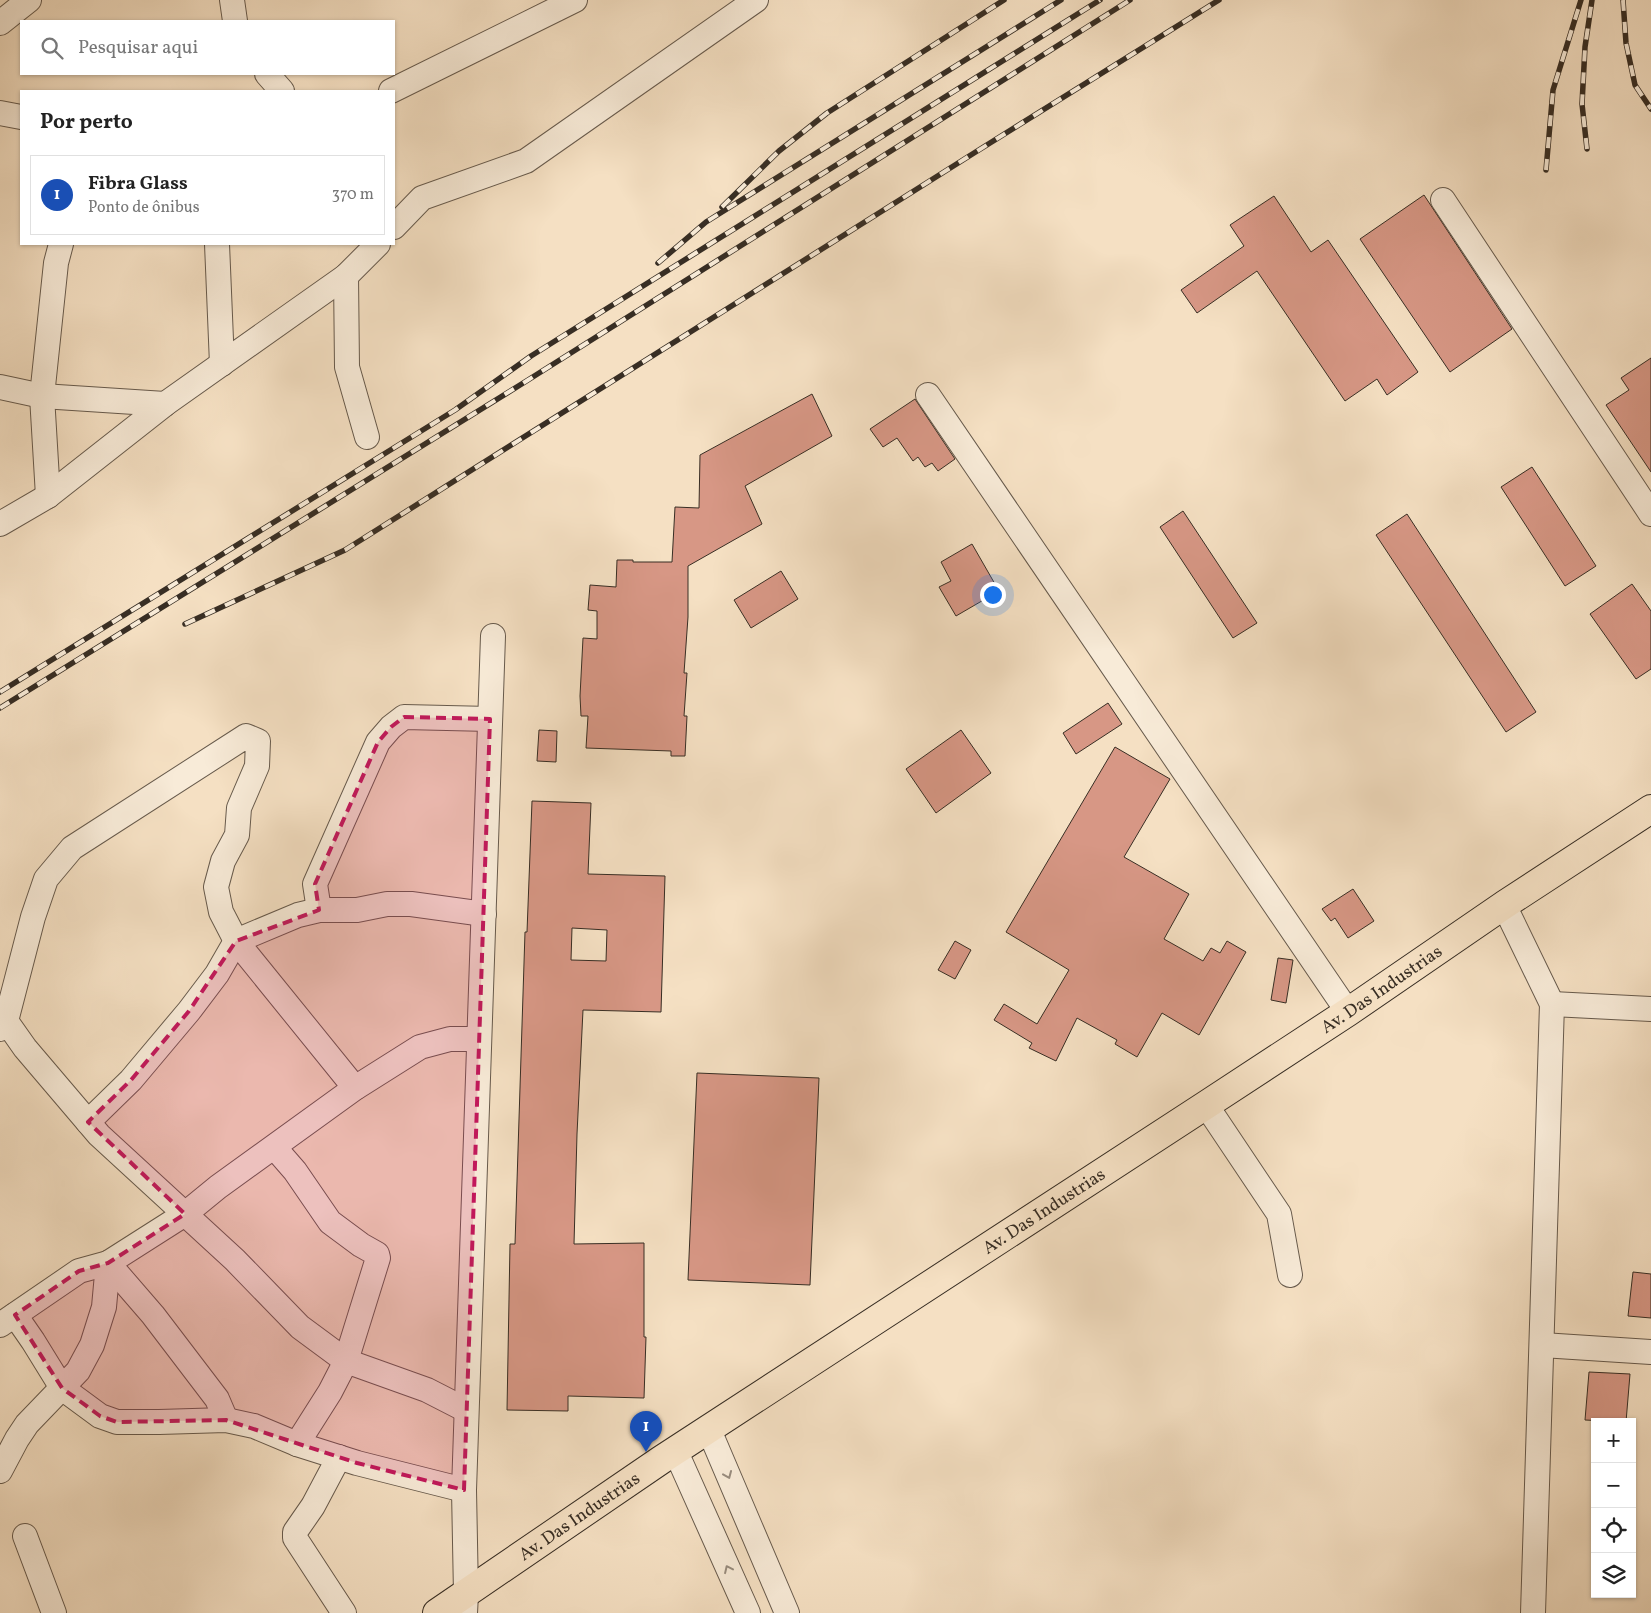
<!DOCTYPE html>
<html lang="pt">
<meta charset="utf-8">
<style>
body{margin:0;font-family:Vollkorn,serif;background:#f2f2f2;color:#222}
.controls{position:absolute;right:15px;bottom:15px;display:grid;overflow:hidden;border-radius:0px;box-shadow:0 1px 4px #0004}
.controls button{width:45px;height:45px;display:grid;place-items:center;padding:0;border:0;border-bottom:1px solid #e0e0e0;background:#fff;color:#222;font:25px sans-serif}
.you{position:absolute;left:992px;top:594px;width:18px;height:18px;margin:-12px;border:4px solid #fff;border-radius:50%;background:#1a73e8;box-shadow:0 0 0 8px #1a73e833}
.badge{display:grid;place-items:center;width:32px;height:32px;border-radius:50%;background:#b45309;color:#fff;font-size:16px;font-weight:700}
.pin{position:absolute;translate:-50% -41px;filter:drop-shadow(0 1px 2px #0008)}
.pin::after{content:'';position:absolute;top:26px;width:18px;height:15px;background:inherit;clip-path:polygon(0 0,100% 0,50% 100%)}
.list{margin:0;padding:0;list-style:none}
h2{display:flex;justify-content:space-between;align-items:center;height:65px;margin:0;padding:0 20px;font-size:21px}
h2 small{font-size:16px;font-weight:400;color:#767676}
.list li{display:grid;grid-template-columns:32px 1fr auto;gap:15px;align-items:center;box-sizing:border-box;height:80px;margin:0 10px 10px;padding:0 10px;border:1px solid #e0e0e0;border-radius:0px}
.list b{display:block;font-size:19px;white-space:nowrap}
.list p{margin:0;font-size:16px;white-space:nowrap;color:#767676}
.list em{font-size:16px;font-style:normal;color:#767676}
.icon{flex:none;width:28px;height:28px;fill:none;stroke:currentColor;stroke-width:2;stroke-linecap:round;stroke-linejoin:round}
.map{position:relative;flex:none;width:1651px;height:1613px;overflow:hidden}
.search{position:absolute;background:#fff;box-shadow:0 1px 4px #0004;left:20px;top:20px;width:375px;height:55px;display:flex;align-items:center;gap:12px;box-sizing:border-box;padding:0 18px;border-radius:0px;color:#767676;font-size:19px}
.panel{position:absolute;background:#fff;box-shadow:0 1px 4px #0004;left:20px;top:90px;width:375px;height:155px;border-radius:0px}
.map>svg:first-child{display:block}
</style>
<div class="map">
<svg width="1651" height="1613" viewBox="0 0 1651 1613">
<rect width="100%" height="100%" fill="#f5e0c3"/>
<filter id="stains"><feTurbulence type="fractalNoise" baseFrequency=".004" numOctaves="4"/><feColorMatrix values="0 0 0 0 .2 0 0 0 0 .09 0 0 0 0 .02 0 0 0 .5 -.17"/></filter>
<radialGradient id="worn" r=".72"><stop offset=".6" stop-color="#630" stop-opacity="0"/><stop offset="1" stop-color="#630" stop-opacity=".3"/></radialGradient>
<g fill="#d79785" stroke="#382e24" fill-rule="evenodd">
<polygon points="1424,195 1512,329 1450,372 1360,239"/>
<polygon points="1274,196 1311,252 1328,240 1418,372 1387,395 1377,379 1345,401 1257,271 1197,313 1181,290 1244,246 1230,225"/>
<polygon points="1651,358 1651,472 1606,405 1629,390 1621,378"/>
<polygon points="812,394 832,436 745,486 762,524 688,566 688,617 684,673 687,673 684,716 687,716 685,756 671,756 671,751 586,748 588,716 581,716 580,696 583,638 597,639 597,611 588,610 590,585 616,587 617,560 633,560 633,562 672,562 675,507 699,508 700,455"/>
<polygon points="915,399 955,459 938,471 932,463 925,467 918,457 913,461 897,438 883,447 870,429"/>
<polygon points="1532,467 1596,566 1565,586 1501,487"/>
<polygon points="1183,511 1257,623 1233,638 1160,527"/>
<polygon points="1407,514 1536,712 1506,732 1376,535"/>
<polygon points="972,544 999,591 956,616 939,587 951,581 941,562"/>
<polygon points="781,571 798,599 751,628 734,600"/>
<polygon points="1632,584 1651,611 1651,669 1636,679 1590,614"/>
<polygon points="1108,703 1122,724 1076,754 1063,733"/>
<polygon points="539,730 557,731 556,762 537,761"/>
<polygon points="961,730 991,773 936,813 906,769"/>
<polygon points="1115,747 1170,779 1124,857 1189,894 1164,939 1203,961 1211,948 1220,953 1227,941 1246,952 1199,1035 1162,1013 1137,1057 1115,1044 1117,1040 1077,1018 1056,1061 1029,1048 1032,1043 994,1020 1004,1004 1037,1024 1069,970 1006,932"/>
<path d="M532,801L591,803L588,874L665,876L661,1012L583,1010L577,1134L574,1244L644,1243V1337H646L644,1398L568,1396V1411L507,1410L510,1244H515L525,932H527ZM572,928L607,930L606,961L571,960Z"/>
<polygon points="1353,889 1374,921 1348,938 1335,918 1331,921 1322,909"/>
<polygon points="955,941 971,950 955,979 938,970"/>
<polygon points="1278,958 1293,960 1286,1003 1271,1000"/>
<polygon points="697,1073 819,1078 810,1285 688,1280"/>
<polygon points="1633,1272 1651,1274 1651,1318 1628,1316"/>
<polygon points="1589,1372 1630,1374 1626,1422 1585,1420"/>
</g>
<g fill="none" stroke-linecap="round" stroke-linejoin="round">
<defs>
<g id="minor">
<polyline points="232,0 235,21"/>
<polyline points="0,23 29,0"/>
<polyline points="267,74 282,91"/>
<polyline points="391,91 575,0"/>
<polyline points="0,113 21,117"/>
<polyline points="1443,200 1651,514"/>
<polyline points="394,227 422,198 526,161 756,0"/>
<polyline points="217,244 222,364"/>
<polyline points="346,276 347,367 367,437"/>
<polyline points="0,387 42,396 165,404"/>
<polyline points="928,395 1348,1012"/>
<polyline points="48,496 42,396 56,263 61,244"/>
<polyline points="0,524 48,496 165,404 346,276 378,244"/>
<polyline points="1504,905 1552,1004 1533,1613"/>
<polyline points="319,910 315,884 378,742 391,727 404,717 490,719"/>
<polyline points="1552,1004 1651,1009"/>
<polyline points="6,1021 25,1048 99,1135 235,1260 300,1327 346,1361 427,1390 466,1410"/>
<polyline points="0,1029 6,1021 33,917 46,879 72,848 246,736 258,741 257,766 239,808 237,835 223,861 216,887 221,912 236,941 355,1088"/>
<polyline points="1206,1105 1279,1214 1290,1275"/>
<polyline points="88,1122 131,1080 189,1011 217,974 236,941 298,915 319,910 357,910 387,904 411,904 484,914"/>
<polyline points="275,1148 295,1171 330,1222 361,1245 377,1254 378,1258 346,1361 330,1392 297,1444"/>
<polyline points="108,1263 153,1315 217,1399 226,1420"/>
<polyline points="15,1315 33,1341 62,1388 100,1416 117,1422 159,1422 226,1420 254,1426 297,1444 357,1463 464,1490"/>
<polyline points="0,1325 79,1271 108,1263 185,1214 218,1187 355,1088 420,1047 450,1039 479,1039"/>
<polyline points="1542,1345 1651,1352"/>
<polyline points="709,1430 787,1613"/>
<polyline points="676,1452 748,1613"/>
<polyline points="339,1457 313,1506 295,1532 295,1538 344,1613"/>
<polyline points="0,1471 17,1439 27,1424 78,1371 92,1345 104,1307 108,1263"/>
<polyline points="25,1536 54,1613"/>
<polyline points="465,1613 466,1594 464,1490 493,636"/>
</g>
<g id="major">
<path id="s1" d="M437,1613L661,1460L1206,1105L1348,1012L1504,905L1651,809"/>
</g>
</defs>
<use href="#minor" stroke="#675a4c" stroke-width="26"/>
<use href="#major" stroke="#382e24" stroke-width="30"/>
<use href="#minor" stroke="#f8ebd8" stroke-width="24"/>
<use href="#major" stroke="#f5e0c3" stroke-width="28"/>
<defs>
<g id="rail">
<polyline points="1623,0 1626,43 1635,85 1651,109"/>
<polyline points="1587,149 1582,104 1585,47 1592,0"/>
<polyline points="1546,170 1553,90 1581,0"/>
<polyline points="722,207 779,151 827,113 1004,0"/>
<polyline points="658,263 706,222 1061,0"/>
<polyline points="185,624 345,550 974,153 1219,0"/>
<polyline points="0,692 455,410 531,356 1100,0"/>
<polyline points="0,708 528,380 1130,0"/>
</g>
</defs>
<use href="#rail" stroke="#382e24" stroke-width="5.5"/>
<use href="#rail" stroke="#f8ebd8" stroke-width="4" stroke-dasharray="11" stroke-linecap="butt"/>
</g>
<defs><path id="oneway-chevron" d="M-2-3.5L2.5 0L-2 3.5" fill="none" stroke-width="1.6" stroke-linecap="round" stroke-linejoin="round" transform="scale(1.25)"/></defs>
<g stroke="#988c7e">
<use href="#oneway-chevron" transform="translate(728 1475) rotate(67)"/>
<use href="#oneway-chevron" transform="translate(728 1569) rotate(-115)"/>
</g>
<path fill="#c2185b" fill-opacity="0.2" stroke="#c2185b" stroke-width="4" stroke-dasharray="10 6" stroke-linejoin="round" d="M404,717L490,719L464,1490L357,1463L226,1420L117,1422L100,1416L62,1388L15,1315L79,1271L108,1263L185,1214L88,1122L131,1080L189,1011L236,941L319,910L315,884L378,742L391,727Z"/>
<g text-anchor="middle" stroke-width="5" stroke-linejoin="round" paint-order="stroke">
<g font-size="18" fill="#382e24" stroke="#f8ebd8">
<text dy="6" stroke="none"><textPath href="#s1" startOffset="1132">Av. Das Industrias</textPath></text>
<text dy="6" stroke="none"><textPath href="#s1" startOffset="728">Av. Das Industrias</textPath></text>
<text dy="6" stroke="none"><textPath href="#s1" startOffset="172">Av. Das Industrias</textPath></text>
</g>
</g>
<rect width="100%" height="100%" filter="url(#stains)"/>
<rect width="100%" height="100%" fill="url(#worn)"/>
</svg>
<div class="controls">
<button>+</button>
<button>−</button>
<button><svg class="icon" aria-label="locate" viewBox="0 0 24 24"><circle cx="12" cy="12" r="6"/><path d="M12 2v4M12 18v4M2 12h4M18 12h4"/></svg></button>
<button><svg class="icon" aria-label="layers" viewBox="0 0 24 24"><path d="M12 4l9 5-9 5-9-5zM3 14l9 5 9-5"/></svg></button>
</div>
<div class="you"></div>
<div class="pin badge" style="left:646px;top:1452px;background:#1a4fb4">1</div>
<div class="search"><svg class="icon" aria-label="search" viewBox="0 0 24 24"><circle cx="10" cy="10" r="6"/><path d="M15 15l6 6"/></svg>Pesquisar aqui</div>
<section class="panel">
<h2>Por perto<small></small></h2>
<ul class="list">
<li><span class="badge" style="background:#1a4fb4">1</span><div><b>Fibra Glass</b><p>Ponto de ônibus</p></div><em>370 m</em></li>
</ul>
</section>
</div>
